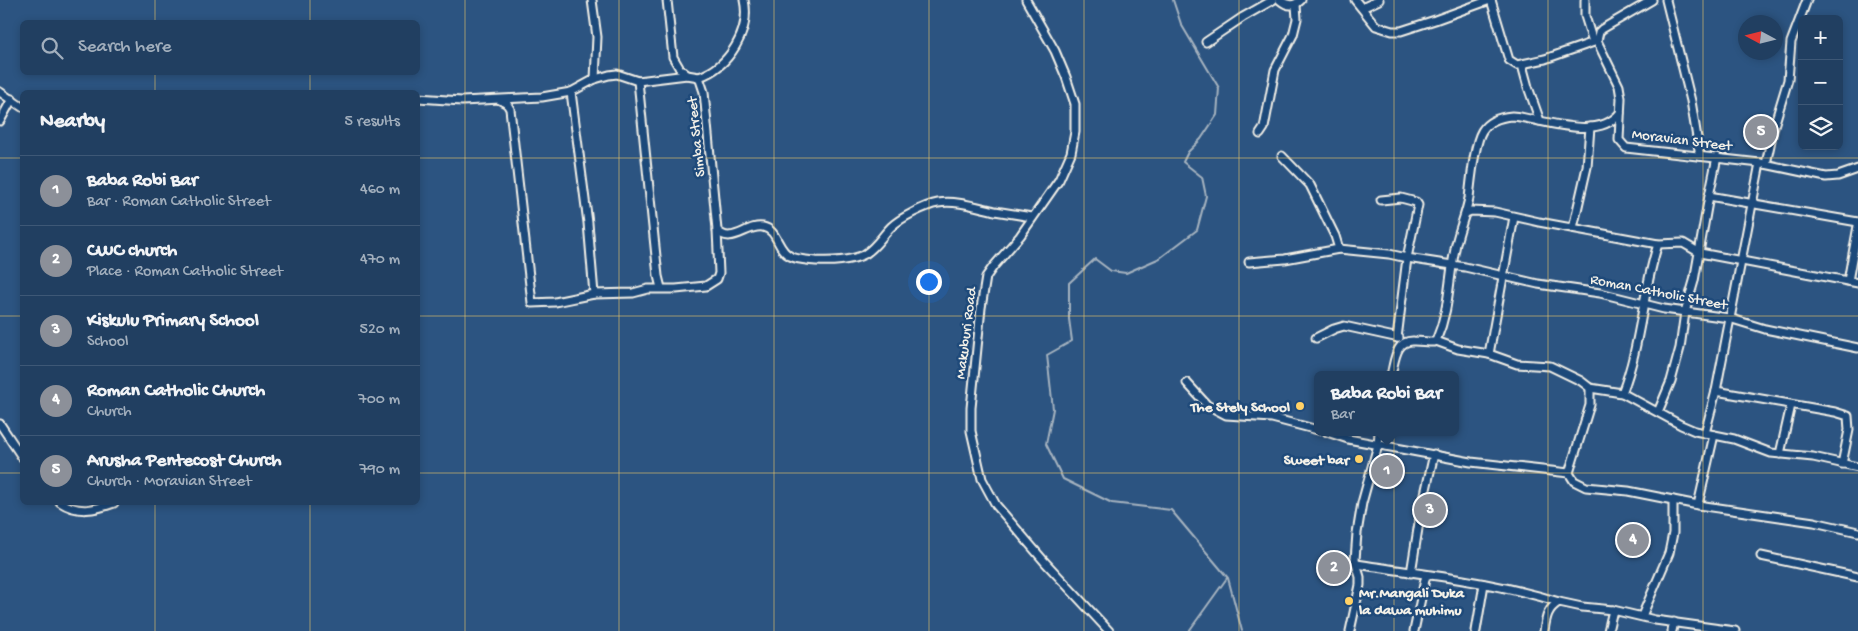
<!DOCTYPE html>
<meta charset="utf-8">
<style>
body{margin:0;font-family:"Gochi Hand",sans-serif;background:#294667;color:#f1f3f6}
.controls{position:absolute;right:15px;top:15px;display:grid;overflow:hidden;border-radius:8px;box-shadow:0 2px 8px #0003}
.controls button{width:45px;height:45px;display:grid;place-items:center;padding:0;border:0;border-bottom:1px solid #3e5876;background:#213f61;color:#f1f3f6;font:25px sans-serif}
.compass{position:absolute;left:1738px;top:15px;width:45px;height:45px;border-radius:50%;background:#213f61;box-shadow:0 2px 8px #0003;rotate:277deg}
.you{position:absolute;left:928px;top:281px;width:18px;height:18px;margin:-12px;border:4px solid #fff;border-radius:50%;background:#1a73e8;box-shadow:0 0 0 8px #1a73e833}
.badge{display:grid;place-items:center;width:32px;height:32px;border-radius:50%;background:#8c9099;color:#fff;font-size:16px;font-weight:700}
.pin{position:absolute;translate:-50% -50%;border:2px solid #fff;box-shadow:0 1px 5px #0006}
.popup{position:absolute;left:1314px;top:371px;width:145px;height:65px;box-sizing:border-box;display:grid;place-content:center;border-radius:8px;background:#213f61;filter:drop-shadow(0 1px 4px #0005);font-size:16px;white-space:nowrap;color:#a2afbd}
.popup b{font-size:19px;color:#f1f3f6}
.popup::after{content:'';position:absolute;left:50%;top:100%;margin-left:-10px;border:10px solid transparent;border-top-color:#213f61}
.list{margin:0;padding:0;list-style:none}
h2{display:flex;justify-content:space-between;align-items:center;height:65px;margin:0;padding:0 20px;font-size:21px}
h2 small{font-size:16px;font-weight:400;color:#a2afbd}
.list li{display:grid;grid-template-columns:32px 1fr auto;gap:15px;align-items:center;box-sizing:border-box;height:70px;padding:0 20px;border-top:1px solid #3e5876}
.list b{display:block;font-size:19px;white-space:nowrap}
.list p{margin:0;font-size:16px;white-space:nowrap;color:#a2afbd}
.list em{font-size:16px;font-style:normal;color:#a2afbd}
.icon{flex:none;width:28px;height:28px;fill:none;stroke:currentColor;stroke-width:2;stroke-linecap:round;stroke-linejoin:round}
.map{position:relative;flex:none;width:1858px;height:631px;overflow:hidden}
.search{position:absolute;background:#213f61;box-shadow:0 2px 8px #0003;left:20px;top:20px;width:400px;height:55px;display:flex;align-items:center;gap:12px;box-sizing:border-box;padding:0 18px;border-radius:8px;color:#a2afbd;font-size:19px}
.panel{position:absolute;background:#213f61;box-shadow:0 2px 8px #0003;left:20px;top:90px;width:400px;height:415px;border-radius:8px}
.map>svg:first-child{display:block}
</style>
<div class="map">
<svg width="1858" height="631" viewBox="0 0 1858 631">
<rect width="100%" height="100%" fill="#2c5481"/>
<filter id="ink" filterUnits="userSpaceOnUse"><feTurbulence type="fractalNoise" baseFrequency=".02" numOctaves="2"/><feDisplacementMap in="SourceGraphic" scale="10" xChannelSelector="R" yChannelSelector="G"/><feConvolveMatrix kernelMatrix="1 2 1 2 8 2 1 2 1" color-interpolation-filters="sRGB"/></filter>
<g filter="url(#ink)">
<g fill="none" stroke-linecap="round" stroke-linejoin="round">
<g stroke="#a7b4c0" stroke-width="2">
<polyline points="1173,0 1181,24 1219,88 1217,115 1201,139 1188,152 1183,162 1202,177 1206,196 1197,230 1160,258 1126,273 1111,271 1095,259 1069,283 1069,319 1072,341 1047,355 1053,409 1046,444 1063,479 1112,503 1171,510 1228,578 1242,631"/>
<polyline points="1189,631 1227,578"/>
</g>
<defs>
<g id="minor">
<polyline points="592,0 597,37 595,79"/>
<polyline points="667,0 673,57 680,69 687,75"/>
<polyline points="1026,0 1055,51 1066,77 1075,104 1075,132 1071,153 1059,180 1020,236 993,267 986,277 981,308 971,408 971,431 982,479 996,505 1044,561 1109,631"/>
<path d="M1280,0C1287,6 1294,7 1301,0"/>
<polyline points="1355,0 1376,26 1392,31 1401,31 1435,20 1490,0"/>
<polyline points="1491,0 1509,60 1517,65 1545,59 1597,41"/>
<polyline points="1585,0 1585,16 1593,42"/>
<polyline points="1652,0 1602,29 1599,32 1597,41 1619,86 1621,98 1619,140 1626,148 1760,163 1826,177 1838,176 1858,169"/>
<polyline points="1666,0 1691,101 1700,156"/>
<polyline points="1362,8 1379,0"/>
<polyline points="1206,42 1243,17 1273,0"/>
<polyline points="1522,65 1528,87 1540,121"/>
<path d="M699,77C729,67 751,31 744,0"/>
<polyline points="638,81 658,276 661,288"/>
<polyline points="0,92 22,107"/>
<polyline points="571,92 588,223 594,294"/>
<path d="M418,98L462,101L542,97L571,92L595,79L609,75L617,74L638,81L687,75L699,77L704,92L717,230C731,246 747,224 763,227C778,230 777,250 790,256C797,260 808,260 816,261C830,262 852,261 865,254C876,247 882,236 891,227C900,218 926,205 938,203C956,200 977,207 995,211C1007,213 1020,215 1032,217"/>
<polyline points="500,100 507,104 510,109 532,303 555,302 594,294 633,293 648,289 676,289 706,286 717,279 719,273 717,230"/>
<polyline points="0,121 12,99"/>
<polyline points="1260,134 1264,128 1275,70 1293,35 1297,19 1296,5"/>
<polyline points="1282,156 1310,185 1335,236 1339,249"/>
<polyline points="1766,164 1774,126 1788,80 1791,42 1807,0"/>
<polyline points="1709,196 1858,222"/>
<polyline points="1381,200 1401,198 1416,202 1418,205 1407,258 1397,338"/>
<polyline points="1466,213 1471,211 1495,212 1539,222 1658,244 1683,243 1700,253 1858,283"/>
<polyline points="1573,228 1587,167 1590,127"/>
<polyline points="1249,262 1285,259 1339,249 1389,254 1407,258 1465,267 1538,284 1600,293 1664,309 1729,318 1765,329 1858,348"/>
<polyline points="1848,281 1858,226"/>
<polyline points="1316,338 1334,329 1344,326 1399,338"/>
<polyline points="1436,341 1458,349 1489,354 1517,364 1550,366 1581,381 1590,388 1590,405 1569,473 1574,481 1586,487 1628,491 1698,505 1814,522 1858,532"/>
<polyline points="1489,354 1514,217"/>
<path d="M1391,375C1395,361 1395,340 1414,341C1420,341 1427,342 1434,342L1436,341C1450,308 1448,283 1455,249C1458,231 1466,215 1469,198C1471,181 1474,144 1482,131C1488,121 1501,117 1512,116C1518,116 1524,118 1530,119C1557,124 1600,138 1620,113"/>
<polyline points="1187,383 1207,405 1226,415 1272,418 1318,430"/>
<polyline points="1590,388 1622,393 1681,425 1695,431 1734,439 1771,453 1813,457 1858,467"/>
<polyline points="1716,391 1835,412 1848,416 1849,430 1842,464"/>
<path d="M1622,393C1641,345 1642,293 1658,244"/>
<polyline points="1658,412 1671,381 1680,348 1685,312 1694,281 1709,196 1717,157"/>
<polyline points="0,424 22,457"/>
<polyline points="1327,432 1348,439 1471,462 1569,473"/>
<polyline points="1705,433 1716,391 1760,163"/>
<polyline points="1780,454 1791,405"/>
<path d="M60,502C78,514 95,510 114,503"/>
<polyline points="1698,505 1714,435"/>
<polyline points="1761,556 1858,577"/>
<path d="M1357,564C1424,575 1493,581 1559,602"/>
<polyline points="1411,573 1420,516 1434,454"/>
<polyline points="1642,616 1669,553 1673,533 1673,500"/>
<polyline points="1350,631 1360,585 1360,577 1355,560 1357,533 1362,503 1378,445 1379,432"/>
<polyline points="1414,631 1426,575"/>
<polyline points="1476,631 1484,584"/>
<path d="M1544,631C1546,618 1547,609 1559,602L1582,607L1613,610L1655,620L1735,631"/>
<polyline points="1608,631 1613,610"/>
<polyline points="1672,631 1674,622"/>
</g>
</defs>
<use href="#minor" stroke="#f4f1e8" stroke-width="11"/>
<use href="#minor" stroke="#1f4a7a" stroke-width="7"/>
</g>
</g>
<path fill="none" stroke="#ffd166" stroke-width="1" stroke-opacity="0.55" d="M155,0V22M310,0V22M465,0V631M619,0V631M774,0V631M929,0V631M1084,0V631M1239,0V631M1394,0V631M1548,0V631M1703,0V631M155,72V92M310,72V92M0,158H22M418,158H1858M0,316H22M418,316H1858M0,473H22M418,473H1858M155,502V631M310,502V631"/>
<g fill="#ffd166" stroke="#1f4a7a" stroke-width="2">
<circle cx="1300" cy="406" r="5"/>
<circle cx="1359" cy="459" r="5"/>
<circle cx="1349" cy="601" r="5"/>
</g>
<g text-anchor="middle" stroke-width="5" stroke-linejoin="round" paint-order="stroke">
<g font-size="15" fill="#f4f1e8" stroke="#1f4a7a">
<text transform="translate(695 137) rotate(-96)" y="5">Simba Street</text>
<text transform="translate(1682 139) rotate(7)" y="5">Moravian Street</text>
<text transform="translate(1659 291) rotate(11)" y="5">Roman Catholic Street</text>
<text transform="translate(965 333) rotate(-83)" y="5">Makuburi Road</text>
</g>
<g font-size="15" font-weight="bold" fill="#f4f1e8" stroke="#1f4a7a" text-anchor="end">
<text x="1290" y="411">The Stely School</text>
<text x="1349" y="464">Sweet bar</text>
<text x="1359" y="597" text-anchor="start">Mr.Mangali Duka<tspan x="1359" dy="17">la dawa muhimu</tspan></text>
</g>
</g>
</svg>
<div class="controls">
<button>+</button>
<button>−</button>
<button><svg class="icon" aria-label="layers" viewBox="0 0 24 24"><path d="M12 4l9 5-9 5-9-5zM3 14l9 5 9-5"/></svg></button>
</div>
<svg class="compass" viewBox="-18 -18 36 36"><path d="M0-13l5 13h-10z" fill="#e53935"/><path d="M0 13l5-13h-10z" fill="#a2afbd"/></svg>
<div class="you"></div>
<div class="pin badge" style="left:1387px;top:471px">1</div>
<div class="popup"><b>Baba Robi Bar</b>Bar</div>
<div class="pin badge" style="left:1334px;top:568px">2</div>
<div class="pin badge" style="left:1430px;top:510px">3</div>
<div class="pin badge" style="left:1633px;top:540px">4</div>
<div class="pin badge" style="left:1761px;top:132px">5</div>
<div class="search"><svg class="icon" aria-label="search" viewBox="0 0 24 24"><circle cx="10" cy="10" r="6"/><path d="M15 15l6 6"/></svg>Search here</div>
<section class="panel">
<h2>Nearby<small>5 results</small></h2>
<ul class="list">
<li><span class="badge">1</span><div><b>Baba Robi Bar</b><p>Bar · Roman Catholic Street</p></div><em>460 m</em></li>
<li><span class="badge">2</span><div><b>CWC church</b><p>Place · Roman Catholic Street</p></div><em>470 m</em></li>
<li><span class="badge">3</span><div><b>Kiskulu Primary School</b><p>School</p></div><em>520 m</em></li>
<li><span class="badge">4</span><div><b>Roman Catholic Church</b><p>Church</p></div><em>700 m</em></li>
<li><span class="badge">5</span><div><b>Arusha Pentecost Church</b><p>Church · Moravian Street</p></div><em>790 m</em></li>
</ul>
</section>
</div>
